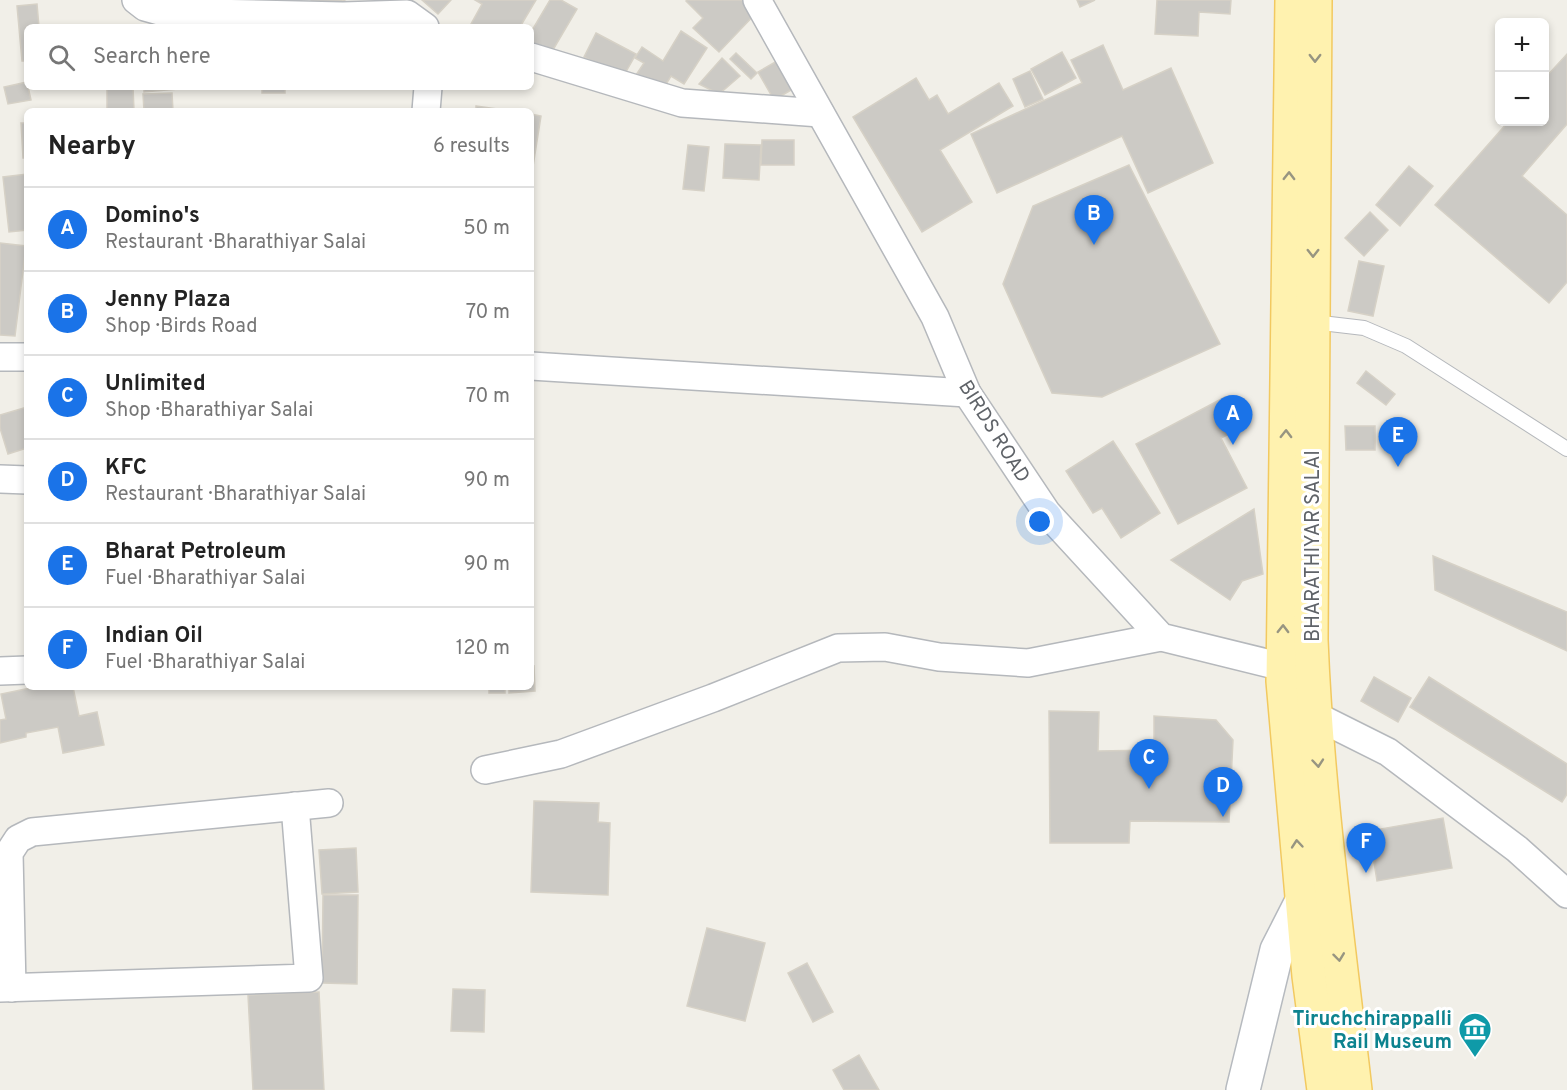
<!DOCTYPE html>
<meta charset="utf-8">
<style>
body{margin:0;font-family:Overpass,sans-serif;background:#f6f6f6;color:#222}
.controls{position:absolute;right:18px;top:18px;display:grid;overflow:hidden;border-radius:9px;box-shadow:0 3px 9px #0003}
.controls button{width:54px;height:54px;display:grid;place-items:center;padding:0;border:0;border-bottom:2px solid #e0e0e0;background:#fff;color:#222;font:30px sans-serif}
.you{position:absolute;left:1040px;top:522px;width:21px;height:21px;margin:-15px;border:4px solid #fff;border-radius:50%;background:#1a73e8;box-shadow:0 0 0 9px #1a73e833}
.badge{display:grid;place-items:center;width:39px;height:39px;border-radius:50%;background:#1a73e8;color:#fff;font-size:20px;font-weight:700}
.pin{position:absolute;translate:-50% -50px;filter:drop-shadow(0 2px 3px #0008)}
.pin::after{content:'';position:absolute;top:32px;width:21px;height:18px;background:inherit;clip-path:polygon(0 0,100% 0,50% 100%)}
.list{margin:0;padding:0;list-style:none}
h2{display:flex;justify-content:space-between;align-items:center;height:78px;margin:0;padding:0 24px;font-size:26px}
h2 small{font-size:20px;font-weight:400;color:#767676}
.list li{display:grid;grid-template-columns:39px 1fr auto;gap:18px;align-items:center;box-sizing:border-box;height:84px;padding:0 24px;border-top:2px solid #e0e0e0}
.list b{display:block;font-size:22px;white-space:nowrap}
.list p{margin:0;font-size:20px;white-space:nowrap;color:#767676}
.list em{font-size:20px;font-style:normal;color:#767676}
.icon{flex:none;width:33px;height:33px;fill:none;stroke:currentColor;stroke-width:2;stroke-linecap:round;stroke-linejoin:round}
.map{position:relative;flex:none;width:1567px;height:1090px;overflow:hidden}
.search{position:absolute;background:#fff;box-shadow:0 3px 9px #0003;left:24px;top:24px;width:510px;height:66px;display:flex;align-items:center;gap:15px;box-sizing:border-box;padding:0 21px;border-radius:9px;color:#767676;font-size:22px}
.panel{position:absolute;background:#fff;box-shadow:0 3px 9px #0003;left:24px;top:108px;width:510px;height:582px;border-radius:9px}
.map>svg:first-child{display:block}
</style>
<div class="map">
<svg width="1567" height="1090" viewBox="0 0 1567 1090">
<rect width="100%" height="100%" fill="#f1efe8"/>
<g fill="#cccac5" stroke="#d6d1c6" stroke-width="1.5">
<polygon points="311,0 345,0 319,15"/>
<polygon points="422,0 451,0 438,14"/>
<polygon points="475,0 536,0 520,27 477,27 471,24 482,4"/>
<polygon points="550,0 561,0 577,9 550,55 531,44 531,32"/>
<polygon points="687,0 746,0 758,11 719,52 693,28 703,18 686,1"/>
<polygon points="1077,0 1095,0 1080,7"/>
<polygon points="1157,0 1231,0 1230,14 1199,12 1198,36 1155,34"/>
<polygon points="37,4 39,27 27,27 27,61 22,61 17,6"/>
<polygon points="681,31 707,48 684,84 671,76 662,91 636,75 644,63 635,58 642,47 663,61"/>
<polygon points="596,33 636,54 623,77 584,57"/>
<polygon points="1103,45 1123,90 1171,68 1213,163 1148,193 1122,136 997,193 971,134 1082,83 1071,60"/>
<polygon points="1062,52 1076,78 1045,95 1031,69"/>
<polygon points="736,53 757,73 751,79 730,59"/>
<polygon points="1567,54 1567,124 1522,176 1567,215 1567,282 1549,303 1435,205 1508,122 1544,122 1544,79"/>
<polygon points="722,58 740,76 719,94 699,84"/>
<polygon points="777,61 793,89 774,100 758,72"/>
<polygon points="1030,71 1043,99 1025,107 1013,79"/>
<polygon points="916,78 929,100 937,95 948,114 999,83 1013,106 940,150 972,202 922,232 853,117"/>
<polygon points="27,82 31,100 8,104 4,87"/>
<polygon points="107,87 133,87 134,111 107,111"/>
<polygon points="144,87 178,87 178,89 144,92"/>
<rect x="262" y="87" width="23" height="6"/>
<polygon points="172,93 173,111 144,111 143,94"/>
<polygon points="476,106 511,111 476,111"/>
<polygon points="531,114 541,116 531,179"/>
<polygon points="21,123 27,123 27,158 23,158"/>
<polygon points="762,140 794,140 794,165 761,165"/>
<polygon points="725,144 761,145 759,180 723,178"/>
<polygon points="688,145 709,147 704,191 683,189"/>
<polygon points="1129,165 1220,344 1102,397 1052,393 1003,284 1033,206"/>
<polygon points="1409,166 1433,186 1400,226 1376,205"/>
<polygon points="27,174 27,230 9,232 3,177"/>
<polygon points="1370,212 1388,230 1364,256 1345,238"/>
<polygon points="0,243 26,246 15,336 0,335"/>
<polygon points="1359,261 1384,266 1373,316 1348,311"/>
<polygon points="1366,371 1395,394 1386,405 1357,383"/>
<polygon points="1225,397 1241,428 1221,438 1247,488 1178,524 1136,444"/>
<polygon points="27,407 27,448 8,454 0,428 0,415"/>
<polygon points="1345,426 1375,426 1375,450 1346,450"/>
<polygon points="1113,441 1160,513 1121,538 1102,508 1093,513 1066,471"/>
<polygon points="1254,509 1263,574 1242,581 1230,600 1171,560"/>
<polygon points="1433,556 1567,612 1567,651 1435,590"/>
<polygon points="534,666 535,691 509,693 509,687 531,687 531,667"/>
<polygon points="1374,677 1411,698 1398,722 1361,701"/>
<polygon points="1429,677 1567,764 1567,794 1562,802 1410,707"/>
<polygon points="35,687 73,687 79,716 97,712 104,745 63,753 58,727 26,733 26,737 0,743 0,720 6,719 1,694"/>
<rect x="489" y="687" width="16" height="6"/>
<polygon points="1049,711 1099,712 1098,751 1154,750 1154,716 1216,720 1233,740 1229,822 1130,821 1129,843 1050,843"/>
<polygon points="534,801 599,803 598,822 610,823 608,895 531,892"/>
<polygon points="1443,818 1452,868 1377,881 1369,831"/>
<polygon points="356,848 358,892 322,894 319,850"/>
<polygon points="323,895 358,895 357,984 322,983"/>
<polygon points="707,928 765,943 745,1021 687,1006"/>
<polygon points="807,963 833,1012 813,1022 788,973"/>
<polygon points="453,989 485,990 484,1032 451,1031"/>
<polygon points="319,992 324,1090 253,1090 248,995"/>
<polygon points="859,1055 879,1090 844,1090 833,1070"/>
</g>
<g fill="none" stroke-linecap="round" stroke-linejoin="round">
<defs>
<polyline id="lane" points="1313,322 1364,328 1406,346 1567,449"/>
<g id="street">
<polyline points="136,0 145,7 163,12 343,16 407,14 425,27"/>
<polyline points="757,0 935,317 967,393 1047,513 1161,637 1283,667 1303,666"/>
<polyline points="531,57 682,103 820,113"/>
<polyline points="426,111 428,87"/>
<polyline points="0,357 27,357"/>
<polyline points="531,366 967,393"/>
<polyline points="0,479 27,480"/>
<polyline points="0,671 27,670"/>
<polyline points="1314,715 1388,752 1517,849 1567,894"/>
<polyline points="485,770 561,754 713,698 838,648 885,647 939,657 1028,663 1161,637"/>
<polyline points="0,988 309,978 295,806"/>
<polyline points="12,988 9,853 18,839 32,832 329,803"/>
</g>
<polyline id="secondary" points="1243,1090 1277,950 1302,901 1311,891"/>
<g id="primary">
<polyline points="1292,0 1283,681 1309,976 1324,1090"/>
<path d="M1315,0L1311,640C1317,791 1338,940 1355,1090"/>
</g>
</defs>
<use href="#lane" stroke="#b5b8bc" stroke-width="16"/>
<use href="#street" stroke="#b5b8bc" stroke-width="30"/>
<use href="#secondary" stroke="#b6babf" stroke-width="36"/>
<use href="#primary" stroke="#f2c960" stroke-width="36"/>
<use href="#lane" stroke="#fff" stroke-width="14"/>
<use href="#street" stroke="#fff" stroke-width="27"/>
<use href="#secondary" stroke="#fff" stroke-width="33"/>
<use href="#primary" stroke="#fff2af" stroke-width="33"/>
</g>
<defs><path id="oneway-chevron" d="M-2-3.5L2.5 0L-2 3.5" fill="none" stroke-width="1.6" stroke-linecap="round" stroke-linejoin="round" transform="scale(1.5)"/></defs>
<g stroke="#979581">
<use href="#oneway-chevron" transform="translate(1315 58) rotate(90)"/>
<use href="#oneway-chevron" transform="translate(1289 176) rotate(-89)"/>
<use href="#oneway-chevron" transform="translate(1313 253) rotate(90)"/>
<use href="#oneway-chevron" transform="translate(1286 434) rotate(-89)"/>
<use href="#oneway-chevron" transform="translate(1283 629) rotate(-89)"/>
<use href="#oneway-chevron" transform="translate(1318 763) rotate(85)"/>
<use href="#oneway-chevron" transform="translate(1297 844) rotate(-95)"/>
<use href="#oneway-chevron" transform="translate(1339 957) rotate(83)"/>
</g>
<defs>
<symbol id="museum-pin" viewBox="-11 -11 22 30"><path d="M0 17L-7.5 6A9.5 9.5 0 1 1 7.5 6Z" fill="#0f9aa8" stroke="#fff"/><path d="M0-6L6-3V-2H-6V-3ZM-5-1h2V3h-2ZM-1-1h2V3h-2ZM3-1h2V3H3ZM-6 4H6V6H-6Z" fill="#fff"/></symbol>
</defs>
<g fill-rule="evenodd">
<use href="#museum-pin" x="1456" y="1010" width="38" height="52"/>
</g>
<g text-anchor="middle" stroke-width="6" stroke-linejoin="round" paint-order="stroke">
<g font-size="20" fill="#5f6368" stroke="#fff">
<text transform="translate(995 431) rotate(58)" y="7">BIRDS ROAD</text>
<text transform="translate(1312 546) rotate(-90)" y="7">BHARATHIYAR SALAI</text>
</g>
<g font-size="20" font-weight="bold" fill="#0d838f" stroke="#fff" text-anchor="end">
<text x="1452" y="1025">Tiruchchirappalli<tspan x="1452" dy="23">Rail Museum</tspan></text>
</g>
</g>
</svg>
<div class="controls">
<button>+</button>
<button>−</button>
</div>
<div class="you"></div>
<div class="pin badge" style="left:1233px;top:445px">A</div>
<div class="pin badge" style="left:1094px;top:245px">B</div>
<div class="pin badge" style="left:1149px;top:789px">C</div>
<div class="pin badge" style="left:1223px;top:817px">D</div>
<div class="pin badge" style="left:1398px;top:467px">E</div>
<div class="pin badge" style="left:1366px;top:873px">F</div>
<div class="search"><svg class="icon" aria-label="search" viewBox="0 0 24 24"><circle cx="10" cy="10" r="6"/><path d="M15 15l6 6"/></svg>Search here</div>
<section class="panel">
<h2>Nearby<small>6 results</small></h2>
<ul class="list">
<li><span class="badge">A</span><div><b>Domino's</b><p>Restaurant · Bharathiyar Salai</p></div><em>50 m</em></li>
<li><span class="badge">B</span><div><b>Jenny Plaza</b><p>Shop · Birds Road</p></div><em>70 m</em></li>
<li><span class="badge">C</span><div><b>Unlimited</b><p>Shop · Bharathiyar Salai</p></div><em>70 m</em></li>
<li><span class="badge">D</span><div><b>KFC</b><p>Restaurant · Bharathiyar Salai</p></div><em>90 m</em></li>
<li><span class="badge">E</span><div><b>Bharat Petroleum</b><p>Fuel · Bharathiyar Salai</p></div><em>90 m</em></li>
<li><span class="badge">F</span><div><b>Indian Oil</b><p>Fuel · Bharathiyar Salai</p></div><em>120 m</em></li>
</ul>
</section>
</div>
